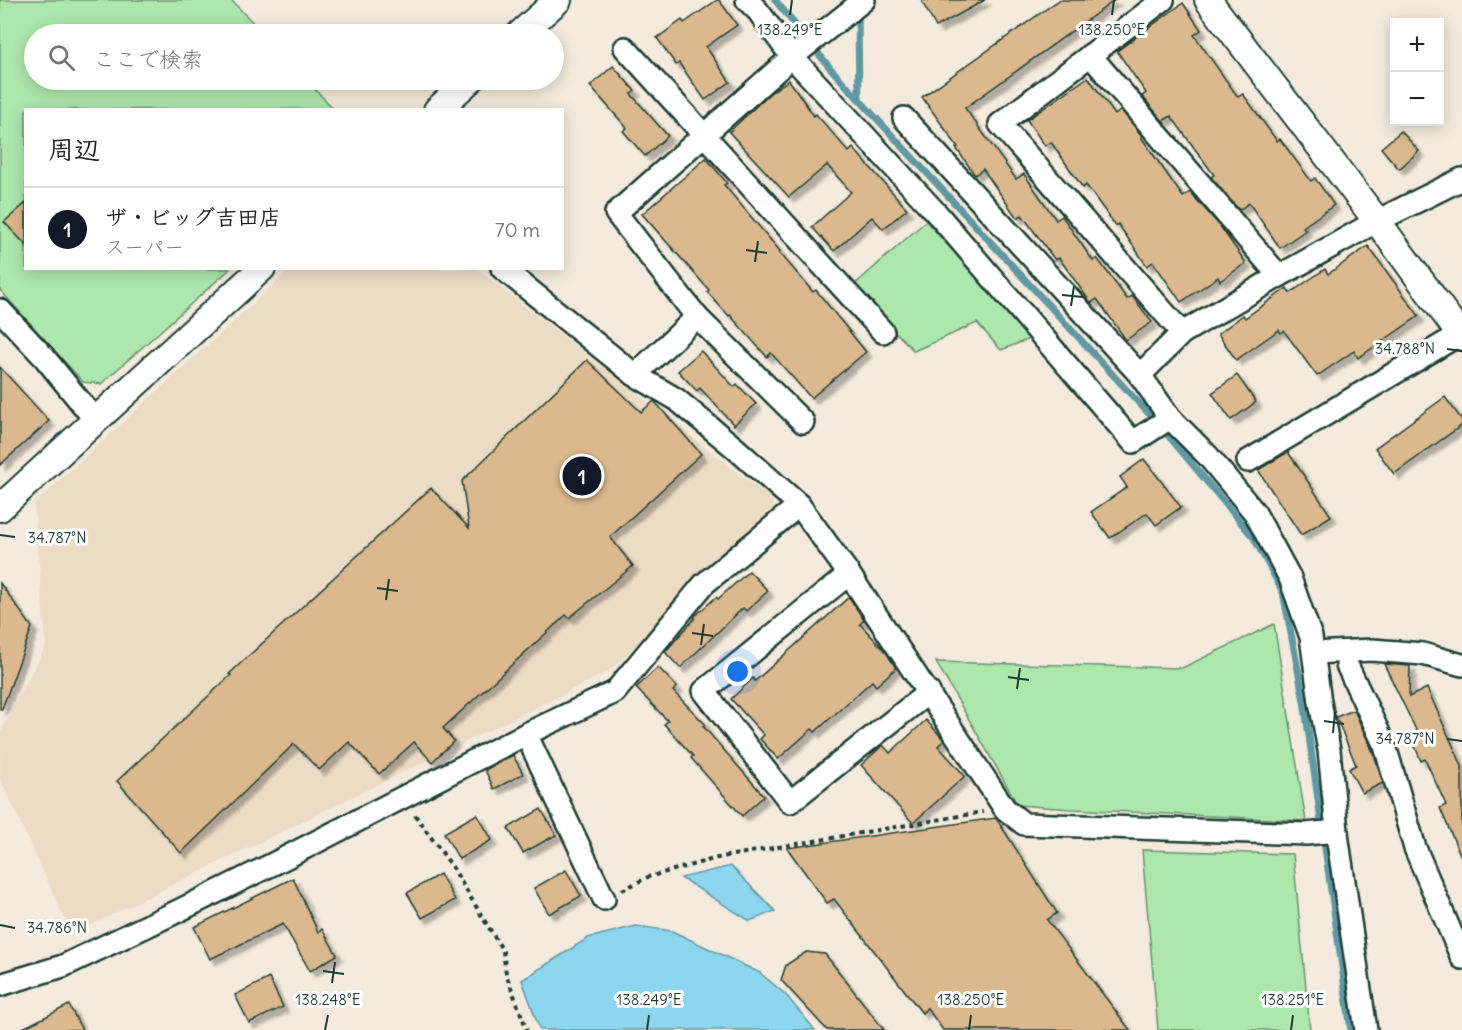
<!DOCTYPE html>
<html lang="ja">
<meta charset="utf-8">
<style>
body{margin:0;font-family:Delius,"Klee One",sans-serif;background:#f6f6f6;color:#222}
.controls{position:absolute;right:18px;top:18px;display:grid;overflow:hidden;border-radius:0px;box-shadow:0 3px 15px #0003}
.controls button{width:54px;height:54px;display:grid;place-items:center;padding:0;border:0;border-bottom:2px solid #e0e0e0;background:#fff;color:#222;font:30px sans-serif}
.you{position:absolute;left:738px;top:672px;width:21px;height:21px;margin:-15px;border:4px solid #fff;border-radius:50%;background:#1a73e8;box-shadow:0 0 0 9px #1a73e833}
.badge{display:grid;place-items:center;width:39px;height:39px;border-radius:50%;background:#111827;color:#fff;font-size:20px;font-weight:700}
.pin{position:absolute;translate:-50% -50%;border:3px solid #fff;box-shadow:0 2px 6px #0006}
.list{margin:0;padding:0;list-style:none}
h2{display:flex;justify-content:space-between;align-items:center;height:78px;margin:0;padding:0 24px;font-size:26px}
h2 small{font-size:20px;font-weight:400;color:#767676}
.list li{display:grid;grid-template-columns:39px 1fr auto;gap:18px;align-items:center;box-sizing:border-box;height:84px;padding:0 24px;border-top:2px solid #e0e0e0}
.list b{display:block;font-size:22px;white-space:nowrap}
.list p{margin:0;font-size:20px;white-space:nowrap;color:#767676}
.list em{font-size:20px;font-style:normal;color:#767676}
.icon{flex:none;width:33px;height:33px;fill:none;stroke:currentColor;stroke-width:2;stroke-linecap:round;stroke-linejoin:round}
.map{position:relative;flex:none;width:1462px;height:1030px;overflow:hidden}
.search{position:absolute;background:#fff;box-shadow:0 3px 15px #0003;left:24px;top:24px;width:540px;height:66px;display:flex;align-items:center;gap:15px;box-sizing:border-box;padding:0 21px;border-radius:33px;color:#767676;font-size:22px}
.panel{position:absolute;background:#fff;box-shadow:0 3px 15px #0003;left:24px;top:108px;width:540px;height:162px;border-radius:0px}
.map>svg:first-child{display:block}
</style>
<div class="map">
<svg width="1462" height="1030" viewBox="0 0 1462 1030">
<defs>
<filter id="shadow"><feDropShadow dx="5.5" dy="5.5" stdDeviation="1.5" flood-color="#0004"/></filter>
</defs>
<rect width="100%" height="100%" fill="#f4eadd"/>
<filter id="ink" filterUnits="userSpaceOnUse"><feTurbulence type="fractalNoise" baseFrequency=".0167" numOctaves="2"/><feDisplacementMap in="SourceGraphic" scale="12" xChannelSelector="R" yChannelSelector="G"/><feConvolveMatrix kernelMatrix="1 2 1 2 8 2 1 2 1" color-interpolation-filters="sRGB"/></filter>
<g filter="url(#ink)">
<polygon fill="#ecdbc5" points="291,269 477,269 772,499 774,512 608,672 72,934 0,778 0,733 46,646 34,504"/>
<g fill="#ade7ac" stroke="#669270" stroke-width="1.5">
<polygon points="0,0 231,0 264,34 34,34 34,80 306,80 334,109 26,110 26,268 230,269 101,384 83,382 0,290"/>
<polygon points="926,221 1032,338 1001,350 977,323 914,351 852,287"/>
<polygon points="1274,624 1306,821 1071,809 1018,805 936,662 1182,668"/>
<polygon points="1142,850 1293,854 1310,1030 1158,1030"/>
</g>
<g fill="#8dd6ef" stroke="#6199a4" stroke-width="1.5">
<polygon points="731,866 775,911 750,921 681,878"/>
<polygon points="636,926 672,931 760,973 785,994 815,1030 540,1030 522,980 588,938"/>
</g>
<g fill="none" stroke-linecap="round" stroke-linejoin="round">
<g stroke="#6199a4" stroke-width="7">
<polyline points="775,0 831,69 1162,428 1254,538 1283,592 1304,701 1351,1030"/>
<polyline points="858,12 859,99"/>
</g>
</g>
<g fill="#dbb88d" stroke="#1f3d34" stroke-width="1.5" filter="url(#shadow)">
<polygon points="717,0 719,0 737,25 706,47 730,82 705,100 679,63 676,65 657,38 682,20 684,23"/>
<polygon points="921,0 985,0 936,27"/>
<polygon points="1059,0 1115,0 965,108 1016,179 1024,174 1056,220 1062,216 1093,261 1097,258 1127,299 1132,296 1152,322 1126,340 1097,299 1091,303 1059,258 1055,260 1022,215 1017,218 983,169 975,175 956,148 958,147 922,97"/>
<polygon points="1183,3 1201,30 1194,35 1238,97 1243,94 1277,141 1280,139 1311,181 1315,178 1334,205 1303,227 1306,230 1280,248 1249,203 1239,210 1211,177 1214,175 1171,116 1163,121 1142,96 1146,93 1117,51"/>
<polygon points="613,66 635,91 631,94 668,136 645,156 623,131 627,128 590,86"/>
<polygon points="1088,77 1115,115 1121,110 1142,136 1141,137 1183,197 1190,192 1220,226 1246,263 1220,281 1218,277 1181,302 1153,262 1147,266 1118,224 1116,226 1086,185 1083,188 1051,142 1045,146 1027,120"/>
<polygon points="789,80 814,116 816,114 849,152 853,148 907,209 883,229 872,217 834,251 812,227 851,192 827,165 789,197 729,132 770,93"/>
<polygon points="1401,131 1419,151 1399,169 1381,148"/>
<polygon points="706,158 727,183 724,185 780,251 779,252 813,292 816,290 866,352 811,398 771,353 767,357 730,315 729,316 707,292 709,290 642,214"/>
<polygon points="26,203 26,245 4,222"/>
<polygon points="1368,246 1419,316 1358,358 1354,351 1317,376 1284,331 1281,333 1279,330 1236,360 1218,334 1243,315 1245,318 1287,288 1290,293 1325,269 1328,274"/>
<polygon points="701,351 734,387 737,384 756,404 734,425 700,388 697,391 678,371"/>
<polygon points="587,360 641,412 654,401 701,454 610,537 633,566 569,618 566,615 443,728 454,741 432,762 414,742 379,774 349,742 319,770 294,744 181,853 117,781 231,675 229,674 431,488 469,528 462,481"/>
<polygon points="0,367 49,421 0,465"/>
<polygon points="1237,375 1256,402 1231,420 1212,393"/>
<polygon points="1445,397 1462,420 1462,425 1394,474 1375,448"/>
<polygon points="1288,452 1331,516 1301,535 1258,470"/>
<polygon points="1144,459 1181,507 1156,525 1147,513 1110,538 1091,512 1127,487 1120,477"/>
<polygon points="749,571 768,591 746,611 743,608 680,668 665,652 695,618 694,617 716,597 718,599"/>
<polygon points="0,583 32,627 2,709 0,709"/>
<polygon points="849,597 864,620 860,624 886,652 896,668 876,686 872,681 815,732 812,729 778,759 760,739 764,735 731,699 753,678 755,681"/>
<polygon points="1384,664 1410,666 1409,697 1427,688 1462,766 1462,859 1440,808 1446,805 1425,759 1421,761 1412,739 1419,736"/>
<polygon points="658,667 677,687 673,691 705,724 703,726 764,796 742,816 691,758 693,756 664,724 668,721 636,688"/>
<polygon points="1354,710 1375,757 1383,783 1362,793 1349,769 1356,765 1336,717"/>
<polygon points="926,720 944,740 938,746 965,776 913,823 861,765 883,745 890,753"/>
<polygon points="513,755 523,774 494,789 485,770"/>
<polygon points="541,809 556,835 523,853 508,828"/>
<polygon points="477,814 492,840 459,859 444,833"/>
<polygon points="996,818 1057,913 1047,920 1130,1030 943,1030 927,1008 922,1013 834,899 827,903 787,848"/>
<polygon points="566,870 581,896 549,914 534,888"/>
<polygon points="440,874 455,900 422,918 407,893"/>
<polygon points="293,878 318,932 322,929 337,955 310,971 283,924 210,959 194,927"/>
<polygon points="806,952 825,954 884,1030 827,1030 781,980 786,965"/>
<polygon points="269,978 283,1007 249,1023 235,995"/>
<polygon points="69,1005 82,1030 19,1030"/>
</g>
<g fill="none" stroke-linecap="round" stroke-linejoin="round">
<defs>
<g id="minor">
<polyline points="747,0 758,11 792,57 939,216 1133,442 1170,418 1140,375"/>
<polyline points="1163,0 1000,124 1182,333"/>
<polyline points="625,48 883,332"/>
<polyline points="1090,55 1279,276"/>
<polyline points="904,118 1140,375 1182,333 1279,276 1377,221 1462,179"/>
<polyline points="502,268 635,375"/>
<polyline points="0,310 44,357 96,421"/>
<polyline points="697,317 635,375 676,399 735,448 799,505 849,574 1005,809 1024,824 1306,834 1337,831"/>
<polyline points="1170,418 1208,456 1255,513 1290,578 1311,637 1320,702 1329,750 1338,841 1366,1030"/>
<polyline points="803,422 697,317 616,213 792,57 864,0"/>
<polyline points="1248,461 1460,334"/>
<polyline points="849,574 704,691 790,802 929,692"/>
<polyline points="1314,653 1372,650 1423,654 1462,665"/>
<polyline points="1347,665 1385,746 1415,848 1462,958"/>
<polyline points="604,899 526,734 615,692 704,584 799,505"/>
<polyline points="0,985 63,966 174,913 279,861 526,734"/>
</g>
<g id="tertiary">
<polyline points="1208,0 1377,221 1462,337"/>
<polyline points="520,34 558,0"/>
<polyline points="437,110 470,80"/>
<polyline points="0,508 262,268"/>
</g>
</defs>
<use href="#minor" stroke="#1f3d34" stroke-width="26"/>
<use href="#tertiary" stroke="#1f3d34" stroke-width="30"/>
<g stroke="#1f3d34" stroke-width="4" stroke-dasharray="4.5 4.5" stroke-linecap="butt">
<polyline points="415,815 451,865 503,951 506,974 527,1030"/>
<polyline points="622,890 648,877 721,857 983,812"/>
</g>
<use href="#minor" stroke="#fff" stroke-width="21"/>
<use href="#tertiary" stroke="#fff" stroke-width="26"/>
</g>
</g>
<path fill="none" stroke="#1f3d34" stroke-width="2" d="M790,15L792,0M1112,15L1114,0M746,250L767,253M755,262L758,241M1062,295L1083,297M1071,306L1074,286M1447,349L1462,351M0,535L15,537M377,588L398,591M386,600L389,579M692,633L713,636M701,645L704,624M1008,677L1029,680M1017,689L1020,668M1324,721L1344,724M1333,733L1335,712M1447,739L1462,741M0,925L15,928M323,971L344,974M332,983L335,962M325,1030L328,1015M647,1030L649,1015M969,1030L971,1015M1291,1030L1293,1015"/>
<g font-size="15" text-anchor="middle" fill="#1f3d34" stroke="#fff" stroke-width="6" stroke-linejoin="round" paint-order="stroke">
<text x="790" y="35">138.249°E</text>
<text x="1112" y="35">138.250°E</text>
<text x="1405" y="354">34.788°N</text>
<text x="57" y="543">34.787°N</text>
<text x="1405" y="744">34.787°N</text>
<text x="57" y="933">34.786°N</text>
<text x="328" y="1005">138.248°E</text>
<text x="649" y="1005">138.249°E</text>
<text x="971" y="1005">138.250°E</text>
<text x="1293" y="1005">138.251°E</text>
</g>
</svg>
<div class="controls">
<button>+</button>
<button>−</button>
</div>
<div class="you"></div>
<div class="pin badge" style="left:582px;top:476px">1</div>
<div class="search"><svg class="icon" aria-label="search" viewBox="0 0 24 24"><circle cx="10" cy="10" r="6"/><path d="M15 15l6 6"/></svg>ここで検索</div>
<section class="panel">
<h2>周辺<small></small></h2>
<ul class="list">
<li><span class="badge">1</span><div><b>ザ・ビッグ吉田店</b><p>スーパー</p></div><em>70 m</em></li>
</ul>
</section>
</div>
